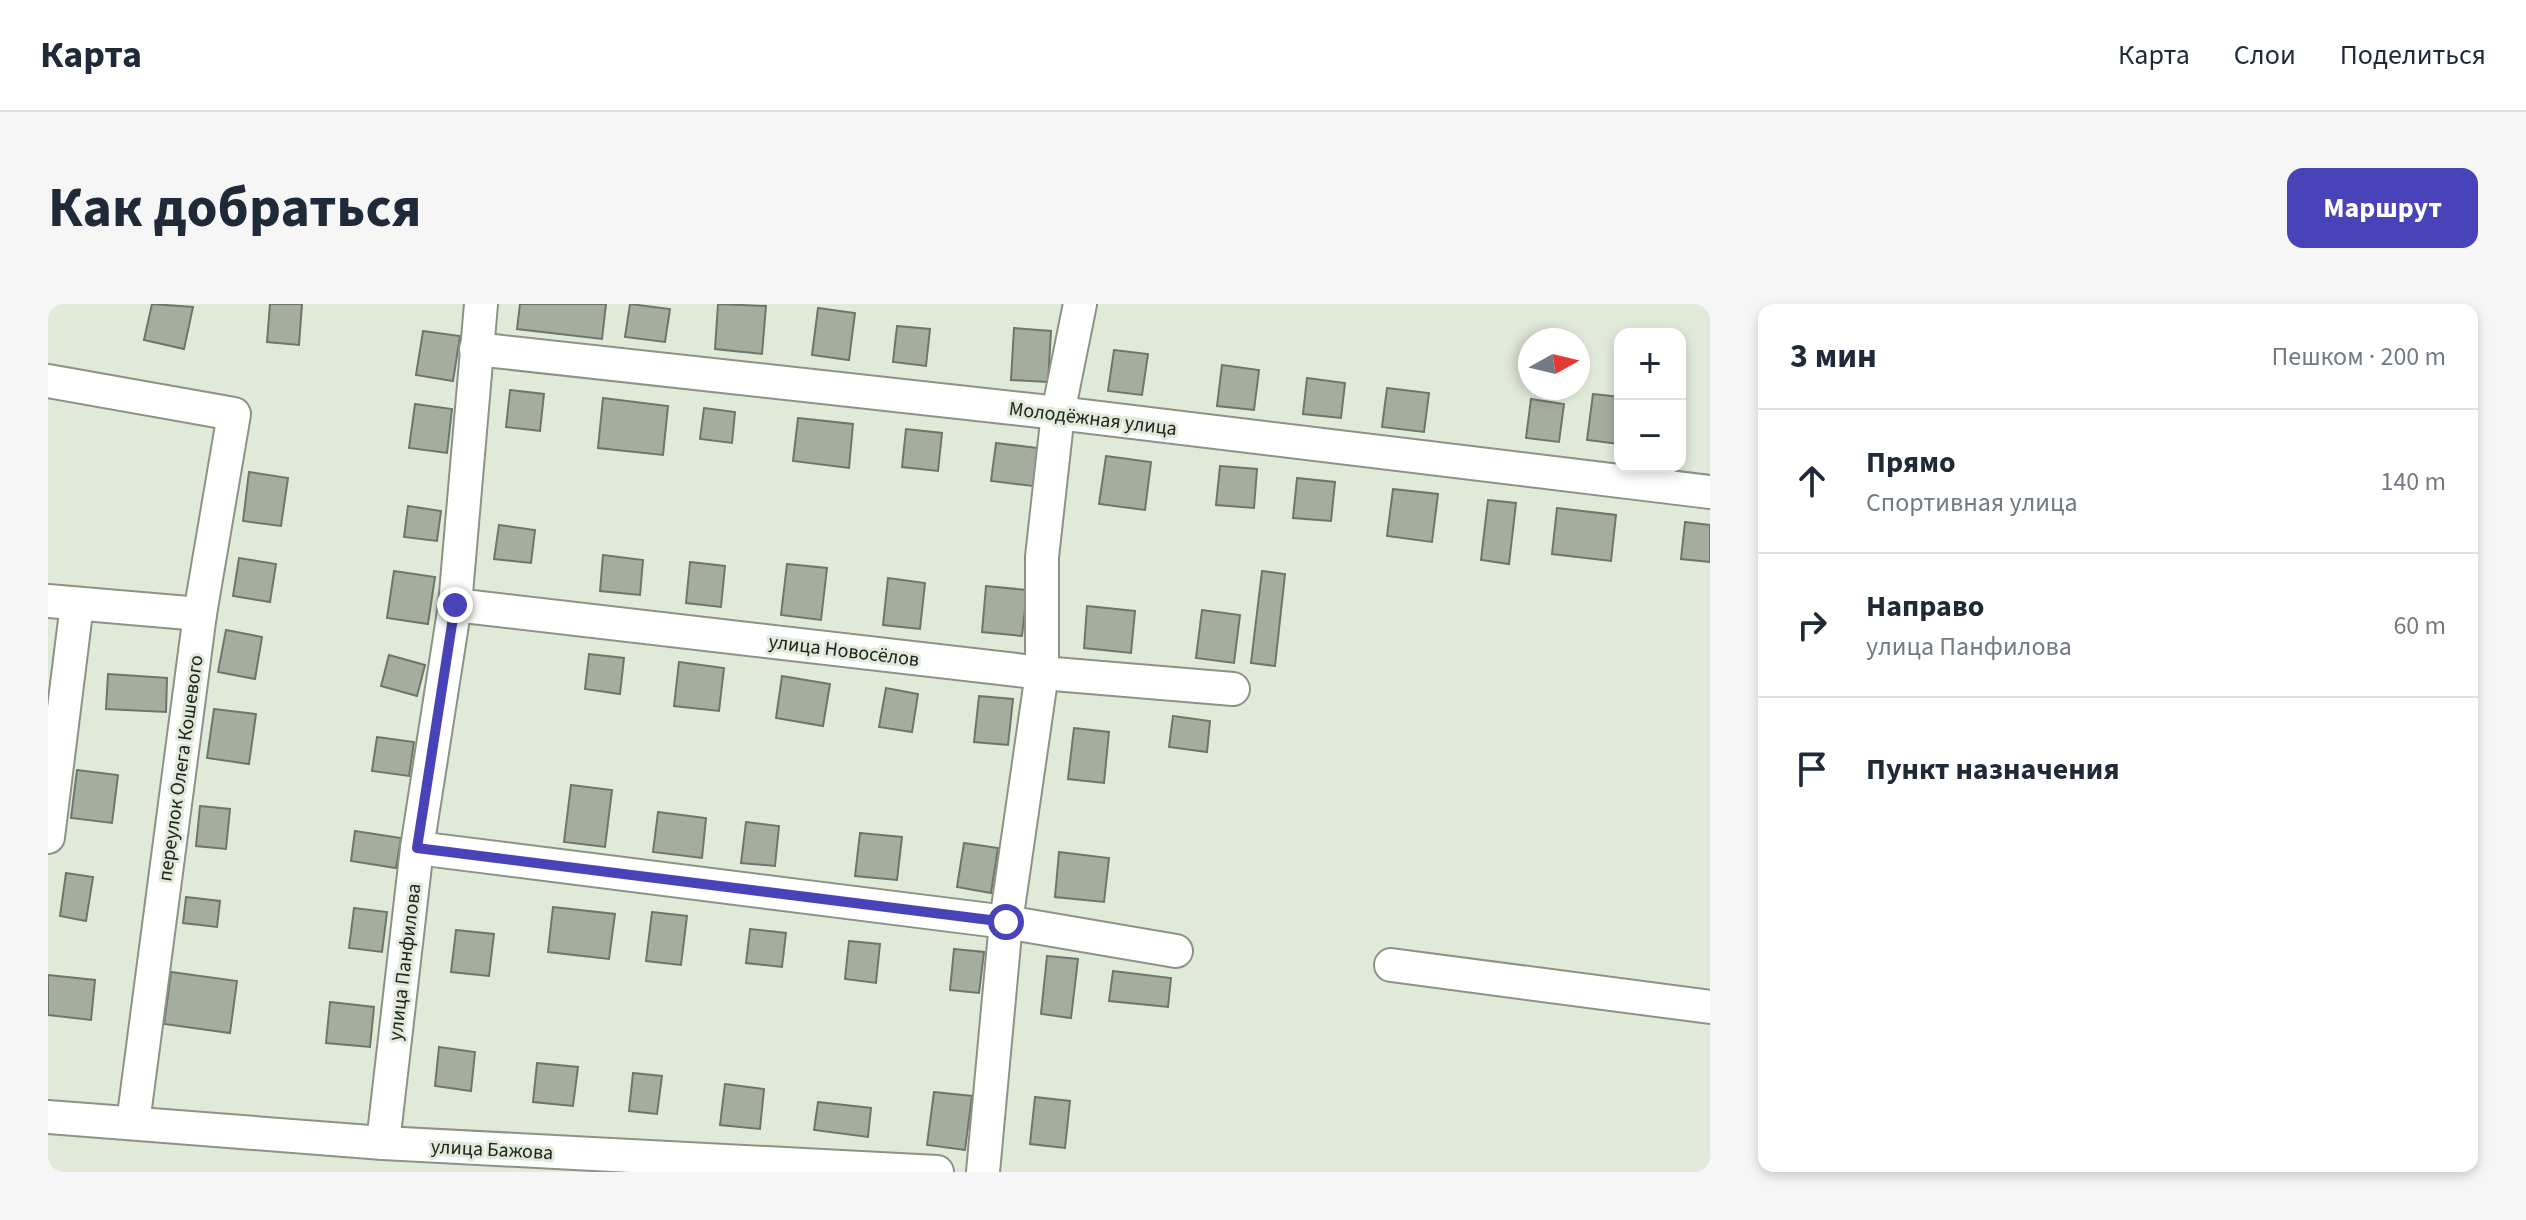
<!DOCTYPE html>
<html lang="ru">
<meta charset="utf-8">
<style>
body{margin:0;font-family:"Source Sans 3",sans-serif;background:#f6f6f7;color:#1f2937}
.controls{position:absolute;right:24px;top:24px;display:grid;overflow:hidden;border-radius:16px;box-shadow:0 4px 12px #0003}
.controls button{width:72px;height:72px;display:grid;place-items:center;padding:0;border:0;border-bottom:2px solid #e0e1e3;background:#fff;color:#1f2937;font:40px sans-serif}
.compass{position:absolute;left:1470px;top:24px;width:72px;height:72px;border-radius:50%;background:#fff;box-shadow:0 4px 12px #0003;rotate:82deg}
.stop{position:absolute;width:24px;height:24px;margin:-18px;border:6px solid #4943b9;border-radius:50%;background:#fff}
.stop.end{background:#4943b9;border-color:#fff;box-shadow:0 2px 8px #0008}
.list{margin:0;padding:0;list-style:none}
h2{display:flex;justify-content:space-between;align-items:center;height:104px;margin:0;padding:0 32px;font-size:34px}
h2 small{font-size:26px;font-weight:400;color:#747a83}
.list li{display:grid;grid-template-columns:52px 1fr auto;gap:24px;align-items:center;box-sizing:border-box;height:144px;padding:0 32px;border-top:2px solid #e0e1e3}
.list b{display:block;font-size:30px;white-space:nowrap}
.list p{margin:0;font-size:26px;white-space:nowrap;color:#747a83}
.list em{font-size:26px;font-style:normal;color:#747a83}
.icon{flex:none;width:44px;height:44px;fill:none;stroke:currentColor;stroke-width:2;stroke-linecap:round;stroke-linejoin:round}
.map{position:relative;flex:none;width:1662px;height:868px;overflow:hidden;border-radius:16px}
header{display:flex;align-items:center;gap:48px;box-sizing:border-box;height:112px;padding:0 40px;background:#fff;border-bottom:2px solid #e0e1e3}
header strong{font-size:38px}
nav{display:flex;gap:44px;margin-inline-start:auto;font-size:28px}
.intro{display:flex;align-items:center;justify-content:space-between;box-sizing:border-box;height:192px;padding:0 48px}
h1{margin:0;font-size:56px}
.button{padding:20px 36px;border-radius:16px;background:#4943b9;color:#fff;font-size:28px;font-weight:700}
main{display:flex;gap:48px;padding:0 48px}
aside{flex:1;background:#fff;border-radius:16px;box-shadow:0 4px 12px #0003}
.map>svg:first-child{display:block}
</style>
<header>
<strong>Карта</strong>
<nav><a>Карта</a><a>Слои</a><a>Поделиться</a></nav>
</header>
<div class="intro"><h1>Как добраться</h1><a class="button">Маршрут</a></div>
<main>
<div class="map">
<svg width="1662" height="868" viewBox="0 0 1662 868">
<rect width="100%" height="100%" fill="#e1e9d9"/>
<g fill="#a5ad9e" stroke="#6f7669" stroke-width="2">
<polygon points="104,0 145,3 136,45 96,36"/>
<polygon points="222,0 254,0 251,41 219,38"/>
<polygon points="472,0 558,0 554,35 469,25"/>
<polygon points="582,0 622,5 617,38 577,33"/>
<polygon points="670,0 718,2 714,50 667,45"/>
<polygon points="770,4 807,9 801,56 764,51"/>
<polygon points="849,22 882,25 878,62 845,58"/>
<polygon points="966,24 1003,27 1000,78 963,76"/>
<polygon points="375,27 412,32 405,77 368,71"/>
<polygon points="1066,46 1100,50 1094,91 1060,87"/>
<polygon points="1174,61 1211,66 1206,106 1169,102"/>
<polygon points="1259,74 1297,79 1293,114 1255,110"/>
<polygon points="1339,84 1381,89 1376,128 1334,123"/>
<polygon points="462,86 496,90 492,127 458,123"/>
<polygon points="1545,90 1572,93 1572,140 1539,136"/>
<polygon points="555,94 620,102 615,151 550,144"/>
<polygon points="1483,95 1516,100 1511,138 1478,134"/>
<polygon points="367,100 404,105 399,149 361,144"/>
<polygon points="656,104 687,108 684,139 652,135"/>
<polygon points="750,114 805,120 801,164 745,157"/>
<polygon points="858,125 894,129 890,167 854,163"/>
<polygon points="948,139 990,144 985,182 943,177"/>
<polygon points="1058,152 1103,158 1097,206 1051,200"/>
<polygon points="1172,162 1209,165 1206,204 1168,201"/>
<polygon points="201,168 240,174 233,222 195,217"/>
<polygon points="1249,174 1287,178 1283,217 1245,214"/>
<polygon points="1345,185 1390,190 1384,238 1339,232"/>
<polygon points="1440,196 1468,199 1461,260 1433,256"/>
<polygon points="360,202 393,207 389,237 356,233"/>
<polygon points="1509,204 1568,211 1563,257 1504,250"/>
<polygon points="1637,218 1662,221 1662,258 1633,255"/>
<polygon points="451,221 487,226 483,259 446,255"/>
<polygon points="555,251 595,256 592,291 552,287"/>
<polygon points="191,254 228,260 222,298 185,292"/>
<polygon points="642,258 677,262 673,303 638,299"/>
<polygon points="739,260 779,264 773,316 733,311"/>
<polygon points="346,267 387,273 380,320 339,314"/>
<polygon points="1214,267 1237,270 1227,362 1203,359"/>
<polygon points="840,274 877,279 872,325 835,321"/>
<polygon points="938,282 979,286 974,332 934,328"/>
<polygon points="1039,302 1087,307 1083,349 1036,344"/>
<polygon points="1154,306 1192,311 1186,359 1148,354"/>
<polygon points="178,326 214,333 207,375 170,368"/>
<polygon points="541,350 576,354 572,390 537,385"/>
<polygon points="341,351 377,361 369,392 333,382"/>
<polygon points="631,358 676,364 671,407 626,402"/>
<polygon points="60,370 119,374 118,408 58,405"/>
<polygon points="734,372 782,380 775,422 728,414"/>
<polygon points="838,384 870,390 864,428 831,423"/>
<polygon points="931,392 965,395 960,441 926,438"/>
<polygon points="166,405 208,410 201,460 159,454"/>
<polygon points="1125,412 1162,417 1159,448 1121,443"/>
<polygon points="1026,424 1061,428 1056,479 1020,475"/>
<polygon points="329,433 366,438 361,472 324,467"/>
<polygon points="29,466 70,471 64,519 23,514"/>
<polygon points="523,481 564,486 557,543 516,538"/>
<polygon points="152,502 182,505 178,545 148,542"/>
<polygon points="610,508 658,514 654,554 605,548"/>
<polygon points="698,518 731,522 727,562 693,559"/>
<polygon points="307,527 353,534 348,564 303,557"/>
<polygon points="812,529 854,533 849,576 807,572"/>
<polygon points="916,539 950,544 943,589 909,583"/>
<polygon points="1011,548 1061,554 1056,598 1007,593"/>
<polygon points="18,569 45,573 38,617 12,612"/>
<polygon points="138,593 172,597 169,623 135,619"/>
<polygon points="505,603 567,610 561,655 500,648"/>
<polygon points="306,604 339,608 334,648 301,644"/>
<polygon points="604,608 639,612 633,661 598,657"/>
<polygon points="702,625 738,629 734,663 698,659"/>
<polygon points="408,626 446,630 441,672 403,668"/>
<polygon points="801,637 832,640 828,679 797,675"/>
<polygon points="906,645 936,648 931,689 902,686"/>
<polygon points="999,652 1030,655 1023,714 993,710"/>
<polygon points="1065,667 1123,674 1120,703 1061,697"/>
<polygon points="123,668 189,677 182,729 116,720"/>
<polygon points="0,671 47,676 43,716 0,711"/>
<polygon points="282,698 326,703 322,743 278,739"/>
<polygon points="391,743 427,748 423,787 387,782"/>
<polygon points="489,759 530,763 525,802 485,798"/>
<polygon points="585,769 614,772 609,810 581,807"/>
<polygon points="677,780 716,785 712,825 672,821"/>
<polygon points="886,788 924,792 917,846 879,841"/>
<polygon points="987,793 1022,797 1017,844 982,840"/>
<polygon points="770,798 823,804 820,833 766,826"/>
</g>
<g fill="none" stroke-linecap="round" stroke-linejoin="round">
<defs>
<g id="minor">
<polyline points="428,45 1010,109 1662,188"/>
<polyline points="0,77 186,110 152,310 85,819"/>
<polyline points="0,297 152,310"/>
<polyline points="407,301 994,369 1185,385"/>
<polyline points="0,533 29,300"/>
<polyline points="369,544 958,618 1128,647"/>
<polyline points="1343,661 1662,703"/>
<polyline points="0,813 335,839 889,868"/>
<polyline points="335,839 369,544 407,301 433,0"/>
<polyline points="935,868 958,618 994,369 994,253 1010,109 1032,0"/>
</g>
</defs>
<use href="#minor" stroke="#8b9385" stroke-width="36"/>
<use href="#minor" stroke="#fff" stroke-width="32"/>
</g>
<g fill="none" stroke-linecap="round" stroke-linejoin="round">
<polyline stroke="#4943b9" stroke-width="10" points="407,301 369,544 958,618"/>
</g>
<g text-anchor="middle" stroke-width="6" stroke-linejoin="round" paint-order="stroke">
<g font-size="20" fill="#21241f" stroke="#e1e9d9">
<text transform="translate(1045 114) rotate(7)" y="7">Молодёжная улица</text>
<text transform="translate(796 346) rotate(7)" y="7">улица Новосёлов</text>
<text transform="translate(132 464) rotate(-82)" y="7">переулок Олега Кошевого</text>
<text transform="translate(356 658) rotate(-83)" y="7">улица Панфилова</text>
<text transform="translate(444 845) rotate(3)" y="7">улица Бажова</text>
</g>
</g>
</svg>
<div class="controls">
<button>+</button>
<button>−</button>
</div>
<svg class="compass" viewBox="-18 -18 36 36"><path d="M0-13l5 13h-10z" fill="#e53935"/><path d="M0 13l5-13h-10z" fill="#747a83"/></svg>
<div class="stop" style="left:958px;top:618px"></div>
<div class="stop end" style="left:407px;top:301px"></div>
</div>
<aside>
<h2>3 мин<small>Пешком · 200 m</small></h2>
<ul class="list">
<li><svg class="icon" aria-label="ahead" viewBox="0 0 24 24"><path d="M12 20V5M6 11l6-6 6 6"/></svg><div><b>Прямо</b><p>Спортивная улица</p></div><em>140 m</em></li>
<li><svg class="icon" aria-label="right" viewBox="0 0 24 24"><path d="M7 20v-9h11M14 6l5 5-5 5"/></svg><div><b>Направо</b><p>улица Панфилова</p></div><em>60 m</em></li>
<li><svg class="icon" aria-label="arrive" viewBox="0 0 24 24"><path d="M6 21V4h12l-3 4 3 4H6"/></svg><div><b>Пункт назначения</b></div></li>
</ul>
</aside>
</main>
